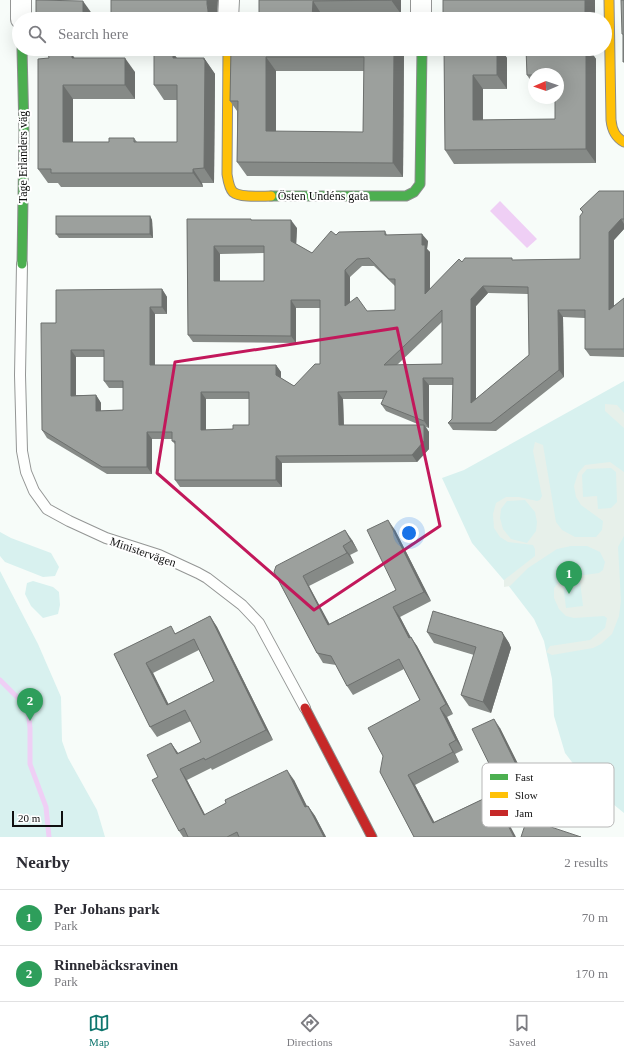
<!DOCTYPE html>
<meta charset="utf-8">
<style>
body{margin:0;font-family:"Times New Roman",serif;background:#f7f7f7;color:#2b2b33}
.compass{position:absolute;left:528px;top:68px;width:36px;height:36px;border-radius:50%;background:#fff;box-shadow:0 4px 16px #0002;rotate:268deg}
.scale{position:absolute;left:12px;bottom:10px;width:51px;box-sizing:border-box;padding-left:4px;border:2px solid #101010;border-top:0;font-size:11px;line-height:14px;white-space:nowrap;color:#101010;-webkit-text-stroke:3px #fff;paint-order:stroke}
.you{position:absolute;left:409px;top:533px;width:14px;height:14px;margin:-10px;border:3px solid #fff;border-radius:50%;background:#1a73e8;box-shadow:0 0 0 6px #1a73e833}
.badge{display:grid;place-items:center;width:26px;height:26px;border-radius:50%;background:#0f766e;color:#fff;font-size:13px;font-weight:700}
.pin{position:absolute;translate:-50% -33px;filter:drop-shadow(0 1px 2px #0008)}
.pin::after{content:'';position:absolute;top:21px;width:14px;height:12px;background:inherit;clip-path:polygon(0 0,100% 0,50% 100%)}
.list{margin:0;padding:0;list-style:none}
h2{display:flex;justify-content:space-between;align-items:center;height:52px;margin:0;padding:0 16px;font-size:17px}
h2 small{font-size:13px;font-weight:400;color:#7c7c81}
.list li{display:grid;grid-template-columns:26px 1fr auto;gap:12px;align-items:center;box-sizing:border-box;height:56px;padding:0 16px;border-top:1px solid #e1e1e2}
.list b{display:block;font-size:15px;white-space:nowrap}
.list p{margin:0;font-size:13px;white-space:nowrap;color:#7c7c81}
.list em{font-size:13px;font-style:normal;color:#7c7c81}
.icon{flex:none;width:22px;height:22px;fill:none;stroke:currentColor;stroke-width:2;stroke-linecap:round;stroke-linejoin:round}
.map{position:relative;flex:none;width:624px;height:837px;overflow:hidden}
.search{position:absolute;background:#fff;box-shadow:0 4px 16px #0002;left:12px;right:12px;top:12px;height:44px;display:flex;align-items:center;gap:10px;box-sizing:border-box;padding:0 14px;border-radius:22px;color:#7c7c81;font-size:15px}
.sheet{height:164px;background:#fff}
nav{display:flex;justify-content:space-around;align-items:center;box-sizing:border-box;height:56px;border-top:1px solid #e1e1e2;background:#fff;font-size:11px;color:#7c7c81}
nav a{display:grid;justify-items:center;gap:2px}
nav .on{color:#0f766e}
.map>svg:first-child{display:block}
</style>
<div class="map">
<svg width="624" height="837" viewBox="0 0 624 837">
<rect width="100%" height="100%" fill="#f7fcf9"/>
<g fill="#d8f1ef">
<polygon points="624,381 624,813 602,795 585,779 565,753 554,716 552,679 544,641 534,619 508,585 472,543 442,478 464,470"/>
<polygon points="0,532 11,538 51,553 59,567 55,576 43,577 5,562 0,556"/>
<polygon points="0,571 38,644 61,697 62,741 68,758 97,810 105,837 0,837"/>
<polygon points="33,581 53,587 59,592 60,605 58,614 43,618 31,606 25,594 27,583"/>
</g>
<g fill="#e7f0ea" fill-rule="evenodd">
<polygon points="605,404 617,405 624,413 624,428 605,411"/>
<path d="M535,442L543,445L556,522L562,530L575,537H596L602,530L603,521L581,505L576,497L574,486L578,473L585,465L610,462L624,472V536L618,547L621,601L619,616L612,634L601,644L593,648L552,655L546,652L550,646L590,640L605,628L607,618L604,616L574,618L566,616L559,609L554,598V588L561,580L569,577L599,573L603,570L605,562L600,552L587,546H571L557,549L528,568L510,586L504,587V580L535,556V549L533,545L508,542L500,537L494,528L493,514L496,503L506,497H519L537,501L540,500L542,496L533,451ZM611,468L616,472L617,502L611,508L598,509L597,496L583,497L582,475L587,469ZM525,500L535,512L537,522L536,531L527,543L511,539L503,529L500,518L501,509L507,501ZM580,581L583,606L566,608L563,583Z"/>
</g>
<polygon fill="#efcff5" points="500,201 537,239 527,248 490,211"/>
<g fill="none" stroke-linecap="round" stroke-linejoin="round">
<polyline stroke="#efcff5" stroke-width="5" points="0,680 28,708 30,728 30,764 46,807 49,837"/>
<defs>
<polyline id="lane" points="22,264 20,375 22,451 26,472 34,491 47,509 69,521 106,538 159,555 198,573 207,578 242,605 259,623 305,708"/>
<g id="street">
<polyline points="21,0 21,19"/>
<polyline points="421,0 421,19"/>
<polyline points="228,19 229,0"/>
</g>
<g id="fast">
<polyline points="22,49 24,132 22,264"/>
<polyline points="271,196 406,196 414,192 420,184 422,49"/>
</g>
<g id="slow">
<path d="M609,0L611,120C612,130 615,137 624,142"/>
<path d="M228,49L227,174C228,180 229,188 233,192C240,198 262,196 271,196"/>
</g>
<polyline id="jam" points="305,708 372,837"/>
</defs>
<use href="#lane" stroke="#949695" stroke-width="12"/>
<use href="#street" stroke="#949695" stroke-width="22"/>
<use href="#fast" stroke="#8b8d8c" stroke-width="11"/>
<use href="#slow" stroke="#8b8d8c" stroke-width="11"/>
<use href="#jam" stroke="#8b8d8c" stroke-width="11"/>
<use href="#lane" stroke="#fefffe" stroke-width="10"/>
<use href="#street" stroke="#fefffe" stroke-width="20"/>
<use href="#fast" stroke="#4caf50" stroke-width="9"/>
<use href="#slow" stroke="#ffc107" stroke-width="9"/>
<use href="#jam" stroke="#c62828" stroke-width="9"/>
</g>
<g fill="#868a87" fill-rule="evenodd">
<polygon points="259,0 401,0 401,14 322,15 322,19 259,19"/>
<polygon points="595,0 595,19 444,19 443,17"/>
<path d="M231,49H404L403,177L247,176L237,162V111L230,101ZM276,71H364L363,132H276Z"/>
<polygon points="444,49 501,49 507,58 507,89 483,89 483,120 555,119 558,74 534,74 534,86 527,75 526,49 589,49 596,59 596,163 454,164 445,150"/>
<polygon points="173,53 177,58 204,58 215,74 214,183 202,183 203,187 61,187 58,183 48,183 38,169 38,59 75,58 135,72 135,99 73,99 73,142 109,142 134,138 137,142 177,142 177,100 164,100 154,85"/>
<path d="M624,191V229L614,240V306L624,298V357L590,356L585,349V318L563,317L564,377L496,431L453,430L448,423L452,419L453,385H429V428L426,427L429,432V449L417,462L282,463V487H180L175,480V444L172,441V439H152V474H107L47,438L42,430L56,323L162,289L167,297V314H155V365H276L281,372V378L294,386L320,364V308H296V343L193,342L188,335L187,219L252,220L297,228L296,244L312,253L336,235L385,231L387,235L428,241L427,249L430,252V289L462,262L580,259L583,213L580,209ZM264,253V281H220V254ZM362,266H374L395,286V310L367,311L350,302V277ZM488,293L528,294L529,355L476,399V306ZM442,322V364L397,365ZM76,357H104V381L109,388H123V410L101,411V403L96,395H76ZM206,399H249V425L233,429L206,430ZM343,399H383L381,404L386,411L420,425H344Z"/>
<polygon points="150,216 152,220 153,238 59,238 56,234"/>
<polygon points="395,530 431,601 400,617 410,637 417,646 453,714 447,717 463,750 455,754 459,762 415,785 434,822 502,790 500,728 536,800 504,816 508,822 414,837 380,772 420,700 404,669 353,695 347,686 336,665 323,663 317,653 274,572 352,540 358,551 350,555 354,563 309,586 329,624 396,590"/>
<path d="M210,616L217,627L273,740L212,770L211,768L187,780L205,815L294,780L307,806H308L315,816L326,837H183L179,831L158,777L171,743L178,753L201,742L191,721L157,737L150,727L114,654L176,633ZM199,650L214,681L168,704L153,673Z"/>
<polygon points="427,632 502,632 509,643 511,648 491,713 469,706 461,695 474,655 434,643"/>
</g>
<g fill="#6d706e">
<polygon points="207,0 218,0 217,19 208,19 207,4"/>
<polygon points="391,0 401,0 401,14"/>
<polygon points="585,0 595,0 595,19 586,19 585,17"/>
<polygon points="83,1 93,15 93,19 83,19"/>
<polygon points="313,1 322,15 322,19 312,19"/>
<polygon points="394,49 404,49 403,177 393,163"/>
<polygon points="497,49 501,49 507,58 507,89 497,75"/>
<polygon points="586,49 589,49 596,59 596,163 586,149"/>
<polygon points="173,53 183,67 173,58"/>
<polygon points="72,54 81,68 72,58"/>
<polygon points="266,57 276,71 276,146 266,131"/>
<polygon points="125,58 135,72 135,99 125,85"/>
<polygon points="204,58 215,74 214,183 204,168"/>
<polygon points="473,75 483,89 483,134 473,120"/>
<polygon points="63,85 73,99 73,156 63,142"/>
<polygon points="193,169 202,183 203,187 193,173"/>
<polygon points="150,216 152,220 153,238 150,234"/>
<polygon points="621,219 624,224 624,229 614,240 614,317 609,310 609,232"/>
<polygon points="291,220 297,228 296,248 291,241"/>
<polygon points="422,234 428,241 427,249 430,252 430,302 425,294 422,245"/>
<polygon points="214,246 220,254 220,288 214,281"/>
<polygon points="345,270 350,277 350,313 345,306"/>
<polygon points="483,286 488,293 476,306 476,411 471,403 471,299"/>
<polygon points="162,289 167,297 167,314 162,307"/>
<polygon points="291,300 296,308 296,343 291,336"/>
<polygon points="150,307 155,314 155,372 150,365"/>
<polygon points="558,310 563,317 564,377 559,370"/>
<polygon points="71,350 76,357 76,403 71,396"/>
<polygon points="276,365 281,372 281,383 276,375"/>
<polygon points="423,378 429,385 429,428 424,421"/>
<polygon points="201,392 206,399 206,437 201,430"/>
<polygon points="338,392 343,399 344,433 339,425"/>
<polygon points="96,395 101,403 101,418 96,411"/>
<polygon points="424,425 429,432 429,449 417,462 412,455"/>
<polygon points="147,432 152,439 152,474 147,467"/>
<polygon points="276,456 282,463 282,487 276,480"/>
<polygon points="388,520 395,530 431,601 424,592"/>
<polygon points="345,530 352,540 358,551 351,541"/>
<polygon points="343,546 350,555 354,563 347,553"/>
<polygon points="303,576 309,586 335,634 328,625"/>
<polygon points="393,607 400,617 416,647 409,638"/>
<polygon points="210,616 217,627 273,740 266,730"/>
<polygon points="502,632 509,643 511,648 491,713 483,702"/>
<polygon points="411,637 417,646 453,714 446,704"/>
<polygon points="146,663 153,673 174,715 167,705"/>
<polygon points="440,708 447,717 463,750 456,740"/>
<polygon points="494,719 500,728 536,800 529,791"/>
<polygon points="171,743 178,753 177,754"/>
<polygon points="449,744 455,754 459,762 453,752"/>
<polygon points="180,769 187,780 211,826 204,815"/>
<polygon points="287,770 294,780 312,817 305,807"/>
<polygon points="408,775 415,785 440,833 433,823"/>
<polygon points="308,806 315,816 326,837 324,837"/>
<polygon points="501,812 508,822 516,837 514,837"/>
</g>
<g fill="#9ca09d" stroke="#6d706e" fill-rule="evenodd">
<polygon points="36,0 83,1 83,19 36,19"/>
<polygon points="111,0 207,0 207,4 208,11 208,19 111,19"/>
<polygon points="259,0 391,0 313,1 312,19 259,19"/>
<polygon points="443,0 585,0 585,17 534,17 534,15 501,15 501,17 443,17"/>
<polygon points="621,0 624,0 624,62 623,62 623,34 622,34"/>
<path d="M231,49H394L393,163L237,162L238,101H230ZM266,57H364L363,132L266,131Z"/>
<polygon points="444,49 497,49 497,75 473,75 473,120 555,119 555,98 558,98 558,74 534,74 534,75 527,75 526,49 586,49 586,149 445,150"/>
<polygon points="48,53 72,54 72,58 125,58 125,85 63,85 63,142 109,142 109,138 134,138 134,142 177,142 177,85 154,85 154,53 173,53 173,58 204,58 204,60 205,60 204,168 193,169 193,173 51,173 51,169 38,169 38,59 49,58"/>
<path d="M599,191H624V219H621L609,232V310L624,298V349H585V310H558L559,370L491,423H448L452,419L453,378H423L424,421L381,404L387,391L338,392L339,425H424V441L412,455L276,456V480H175V441H172V432H147V467H102L42,430L41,323H56V290L162,289V307H150V365H276V375L294,386L315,364H320V300H291V336L188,335L187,219H251V220H291V241L312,253L331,231L336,235L339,232L385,231V235L422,234V245H425V294L459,259L462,262L465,258H512V260L580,259V216L583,212L580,209ZM214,246H264V281H214ZM369,258L389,279H395V310L367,311L357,297L345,306V270L357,259ZM483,286L528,287L529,355L471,403V299ZM442,310V364L384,365ZM71,350H104V381H123V410L96,411V395L71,396ZM201,392H249V425H233V429L201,430Z"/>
<rect x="56" y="216" width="94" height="18"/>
<polygon points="388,520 424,592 393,607 409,638 411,637 446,704 440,708 456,740 449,744 453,752 408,775 433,823 502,790 472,729 494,719 529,791 492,809 501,812 514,837 414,837 380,772 383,756 368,728 420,700 399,659 347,686 331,656 317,653 274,572 276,566 345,530 351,541 343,546 347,553 303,576 328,625 396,590 367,530"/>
<polygon points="433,611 502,632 504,637 483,702 461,695 476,647 427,632"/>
<path d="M210,616L266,730L205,760L204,758L180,769L204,815L226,803L225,800L287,770L305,807L308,806L324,837H239L237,832L227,837H188L184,828L179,831L152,780L158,777L147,755L171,743L177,754L201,742L185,710L150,727L114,654L171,626L175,634ZM194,639L214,681L167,705L146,663Z"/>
<polygon points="527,819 581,837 521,837"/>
</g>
<path fill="none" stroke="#c2185b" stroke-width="3" stroke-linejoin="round" d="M397,328L440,526L314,610L157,473L175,362Z"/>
<g text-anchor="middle" stroke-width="4" stroke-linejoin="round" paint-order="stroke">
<g font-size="12" fill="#101010" stroke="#fff">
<text transform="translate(23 157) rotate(-90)" y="4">Tage Erlanders väg</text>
<text x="323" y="200">Östen Undéns gata</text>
<text transform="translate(143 552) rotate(19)" y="4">Ministervägen</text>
</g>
</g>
<rect x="482" y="763" width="132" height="64" rx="6" fill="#fff" stroke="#b7b7b7" stroke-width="1"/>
<rect x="490" y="774" width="18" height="6" fill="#4caf50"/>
<rect x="490" y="792" width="18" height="6" fill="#ffc107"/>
<rect x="490" y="810" width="18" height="6" fill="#c62828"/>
<g font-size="11" fill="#101010">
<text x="515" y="781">Fast</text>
<text x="515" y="799">Slow</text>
<text x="515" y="817">Jam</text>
</g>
</svg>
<svg class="compass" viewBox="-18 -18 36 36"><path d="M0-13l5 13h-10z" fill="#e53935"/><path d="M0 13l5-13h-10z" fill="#7c7c81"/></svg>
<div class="scale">20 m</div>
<div class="you"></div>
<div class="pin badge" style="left:569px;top:594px;background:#2e9e5b">1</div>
<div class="pin badge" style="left:30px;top:721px;background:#2e9e5b">2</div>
<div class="search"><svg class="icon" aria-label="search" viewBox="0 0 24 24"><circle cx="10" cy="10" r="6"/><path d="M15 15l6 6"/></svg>Search here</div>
</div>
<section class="sheet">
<h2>Nearby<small>2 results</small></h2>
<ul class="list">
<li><span class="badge" style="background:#2e9e5b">1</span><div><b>Per Johans park</b><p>Park</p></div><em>70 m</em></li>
<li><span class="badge" style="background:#2e9e5b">2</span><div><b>Rinnebäcksravinen</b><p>Park</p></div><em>170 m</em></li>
</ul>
</section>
<nav>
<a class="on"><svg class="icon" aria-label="map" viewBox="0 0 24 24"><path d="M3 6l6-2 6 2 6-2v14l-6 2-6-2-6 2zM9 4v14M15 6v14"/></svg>Map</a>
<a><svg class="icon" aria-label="directions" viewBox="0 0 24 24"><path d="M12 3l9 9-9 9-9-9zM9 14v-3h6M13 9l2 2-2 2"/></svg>Directions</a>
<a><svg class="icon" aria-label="saved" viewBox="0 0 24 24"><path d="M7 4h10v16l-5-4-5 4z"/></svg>Saved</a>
</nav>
